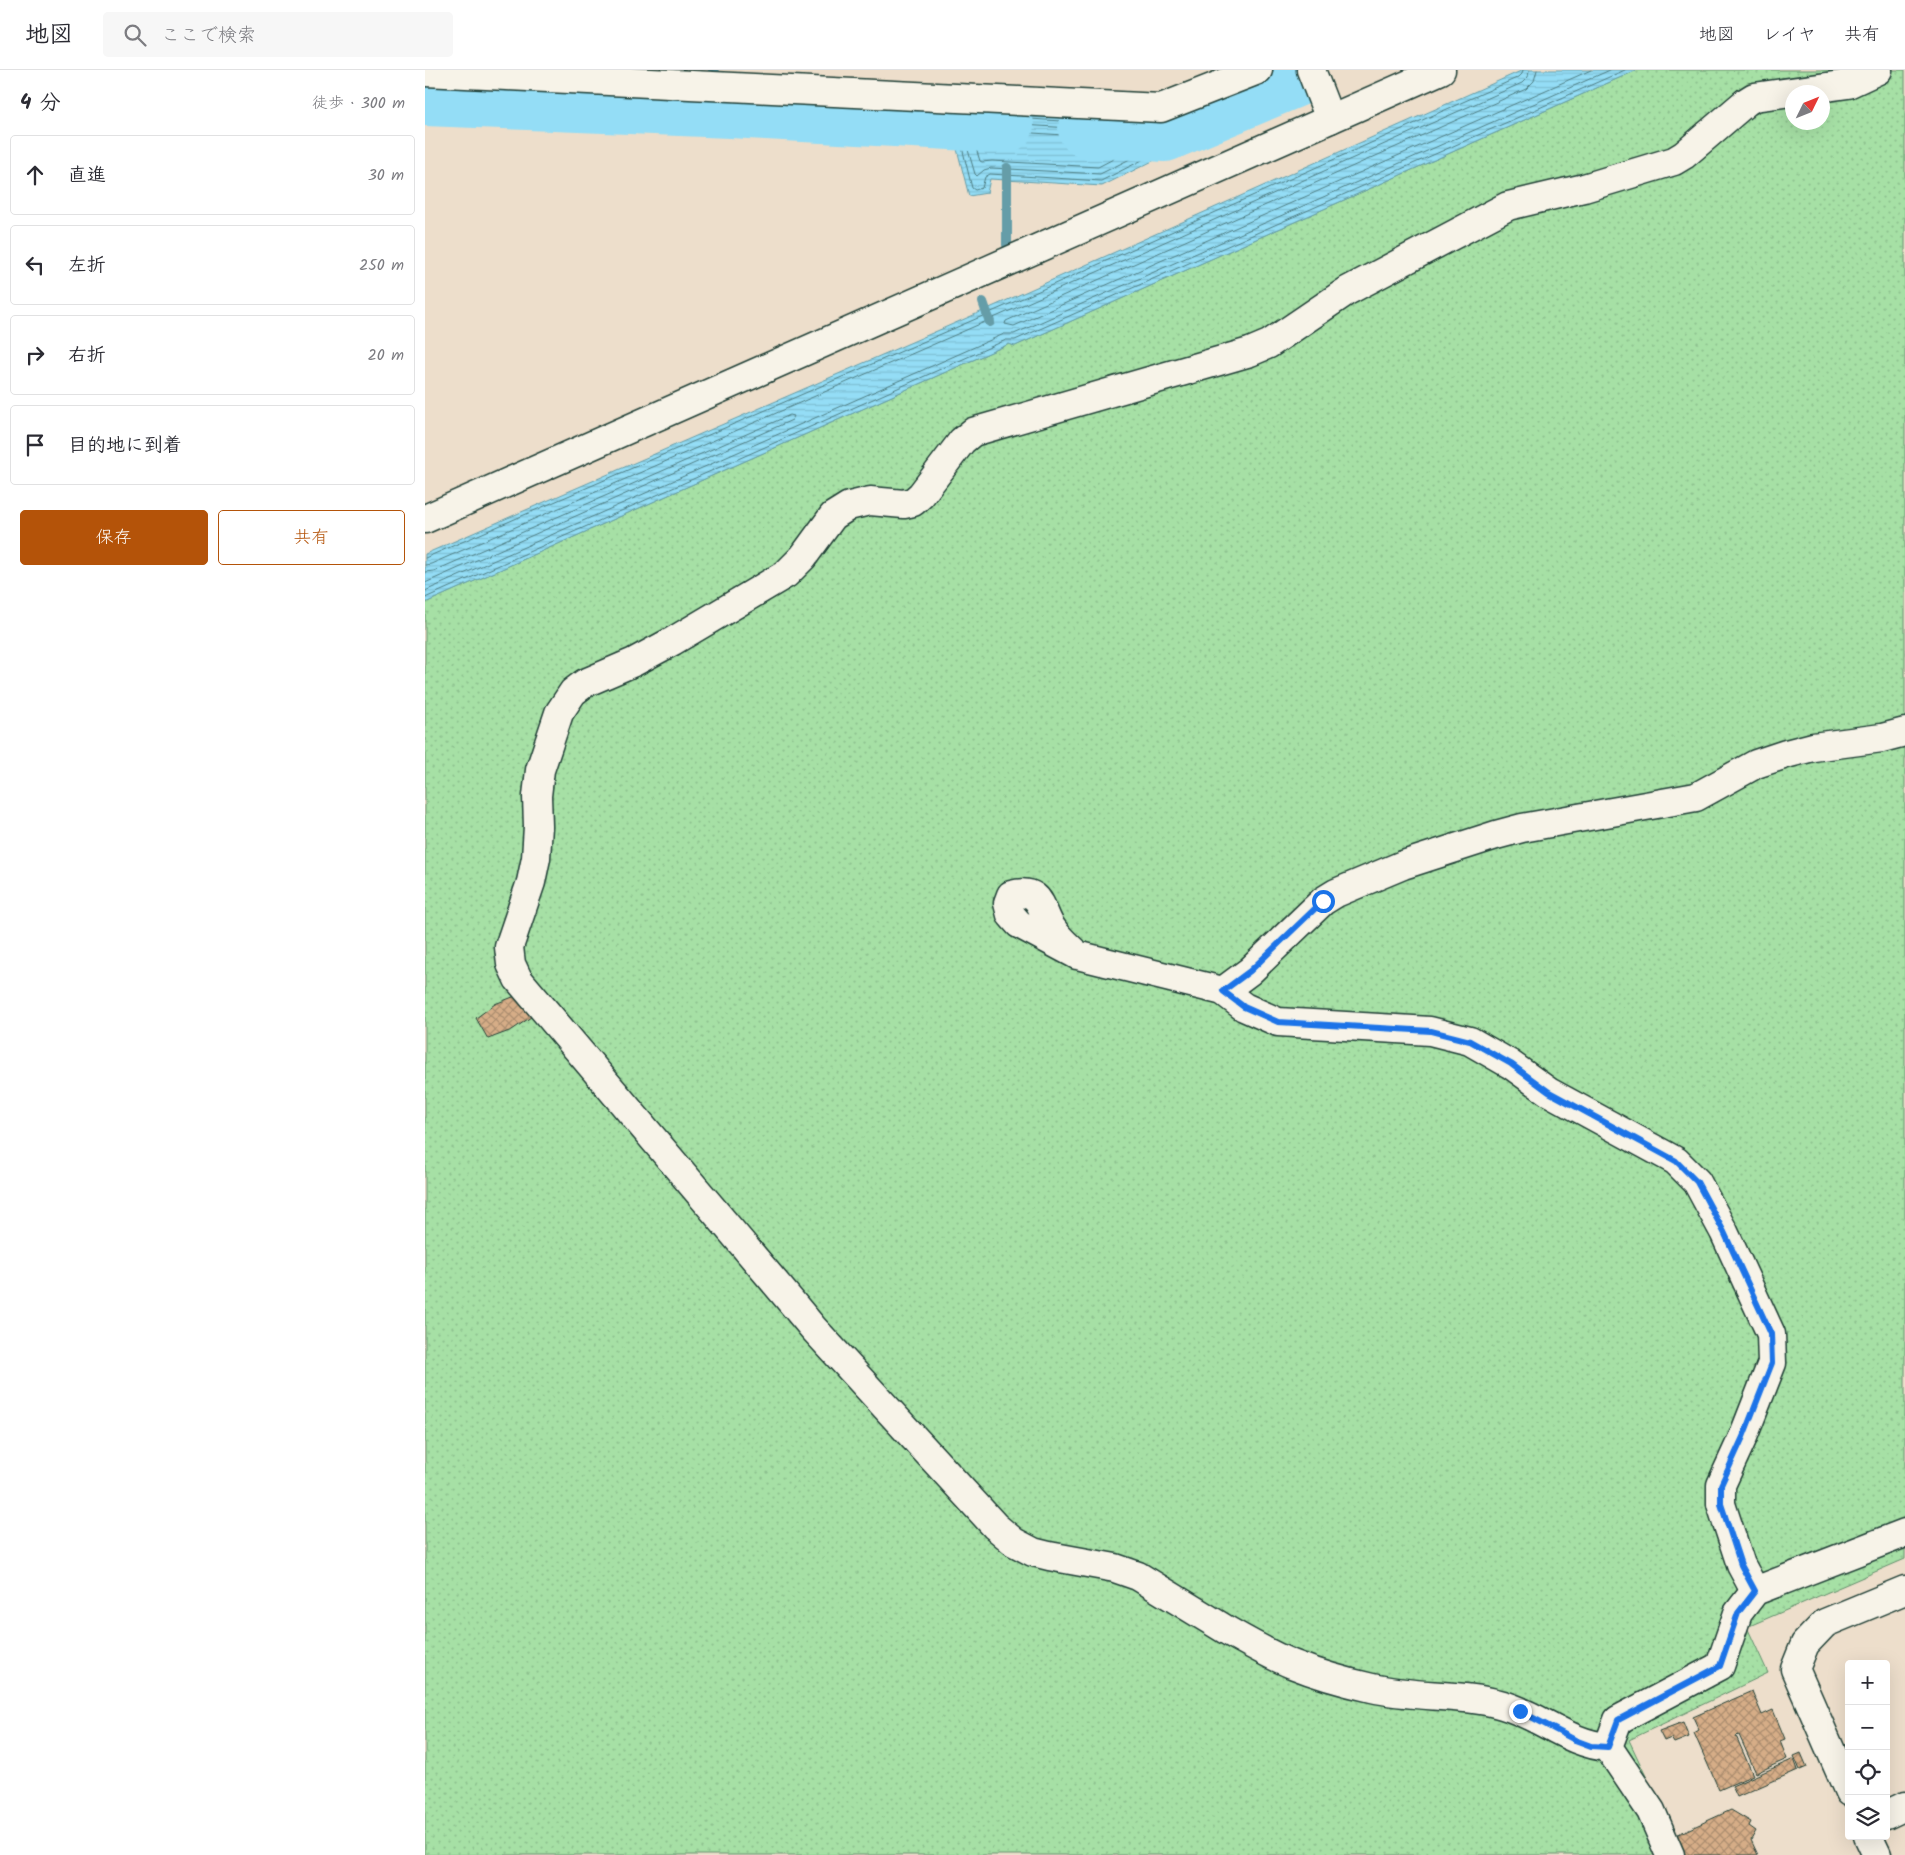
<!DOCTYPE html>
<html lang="ja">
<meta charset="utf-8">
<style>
body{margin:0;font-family:Kalam,"Klee One",sans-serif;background:#f7f7f7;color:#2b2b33}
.controls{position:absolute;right:15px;bottom:15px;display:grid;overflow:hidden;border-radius:5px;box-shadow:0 5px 20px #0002}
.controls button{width:45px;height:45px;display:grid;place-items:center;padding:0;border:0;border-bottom:1px solid #e1e1e2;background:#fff;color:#2b2b33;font:25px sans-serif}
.compass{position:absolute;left:1360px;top:15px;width:45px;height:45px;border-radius:50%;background:#fff;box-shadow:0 5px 20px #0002;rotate:47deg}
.stop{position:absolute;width:15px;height:15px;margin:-11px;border:4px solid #1a73e8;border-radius:50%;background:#fff}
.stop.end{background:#1a73e8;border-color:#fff;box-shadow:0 1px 5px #0008}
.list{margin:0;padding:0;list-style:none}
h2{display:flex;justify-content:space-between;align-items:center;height:65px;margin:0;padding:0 20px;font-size:21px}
h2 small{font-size:16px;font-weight:400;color:#7c7c81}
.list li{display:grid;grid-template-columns:32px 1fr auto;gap:15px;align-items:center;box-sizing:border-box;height:80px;margin:0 10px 10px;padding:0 10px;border:1px solid #e1e1e2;border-radius:5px}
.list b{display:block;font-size:19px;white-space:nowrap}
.list em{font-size:16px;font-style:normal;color:#7c7c81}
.actions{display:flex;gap:10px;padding:15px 20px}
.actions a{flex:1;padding:11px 0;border:1px solid #b45309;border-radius:5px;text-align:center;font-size:18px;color:#b45309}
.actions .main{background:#b45309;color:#fff}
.icon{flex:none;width:28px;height:28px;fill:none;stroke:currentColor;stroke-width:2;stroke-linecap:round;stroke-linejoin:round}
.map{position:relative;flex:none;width:1480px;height:1785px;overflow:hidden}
header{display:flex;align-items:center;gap:30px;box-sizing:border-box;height:70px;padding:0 25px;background:#fff;border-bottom:1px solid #e1e1e2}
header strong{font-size:24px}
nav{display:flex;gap:28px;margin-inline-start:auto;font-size:18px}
.search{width:350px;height:45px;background:#f7f7f7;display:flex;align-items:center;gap:12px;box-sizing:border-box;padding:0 18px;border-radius:5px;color:#7c7c81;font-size:19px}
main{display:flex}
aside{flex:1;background:#fff}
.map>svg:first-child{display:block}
</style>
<header>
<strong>地図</strong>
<div class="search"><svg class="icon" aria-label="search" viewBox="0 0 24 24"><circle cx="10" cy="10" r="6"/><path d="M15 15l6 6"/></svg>ここで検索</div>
<nav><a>地図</a><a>レイヤ</a><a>共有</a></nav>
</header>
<main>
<aside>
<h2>4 分<small>徒歩 · 300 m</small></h2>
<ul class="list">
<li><svg class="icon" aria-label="ahead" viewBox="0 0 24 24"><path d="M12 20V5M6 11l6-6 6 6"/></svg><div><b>直進</b></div><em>30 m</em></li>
<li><svg class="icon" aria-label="left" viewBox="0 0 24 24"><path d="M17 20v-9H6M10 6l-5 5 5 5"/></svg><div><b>左折</b></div><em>250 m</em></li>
<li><svg class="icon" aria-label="right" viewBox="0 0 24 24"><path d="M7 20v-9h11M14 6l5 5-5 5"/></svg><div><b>右折</b></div><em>20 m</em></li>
<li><svg class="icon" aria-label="arrive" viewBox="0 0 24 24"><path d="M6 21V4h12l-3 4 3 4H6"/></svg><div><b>目的地に到着</b></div></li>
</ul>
<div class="actions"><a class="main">保存</a><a>共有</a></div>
</aside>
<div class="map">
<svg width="1480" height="1785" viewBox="0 0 1480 1785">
<defs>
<pattern id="grass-dots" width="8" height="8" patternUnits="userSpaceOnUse" patternTransform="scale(1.25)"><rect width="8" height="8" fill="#a6e0a5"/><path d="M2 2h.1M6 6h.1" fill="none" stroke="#8ec18f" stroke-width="1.8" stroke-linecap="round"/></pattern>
<pattern id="water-rules" width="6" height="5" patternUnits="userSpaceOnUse" patternTransform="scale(1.25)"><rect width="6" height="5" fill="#94ddf6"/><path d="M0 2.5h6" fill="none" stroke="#7fbfd4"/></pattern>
<pattern id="building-cross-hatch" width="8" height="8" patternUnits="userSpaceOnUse" patternTransform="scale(1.25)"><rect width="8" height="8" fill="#d6ad87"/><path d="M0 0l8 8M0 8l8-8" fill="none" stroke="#ad8e6f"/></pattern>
</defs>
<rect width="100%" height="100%" fill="#eddecb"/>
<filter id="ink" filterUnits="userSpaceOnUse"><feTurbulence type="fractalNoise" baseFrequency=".02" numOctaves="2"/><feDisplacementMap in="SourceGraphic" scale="10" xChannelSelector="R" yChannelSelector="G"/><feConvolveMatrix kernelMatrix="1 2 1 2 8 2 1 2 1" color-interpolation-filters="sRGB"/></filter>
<g filter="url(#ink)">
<path fill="url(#grass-dots)" stroke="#628e6c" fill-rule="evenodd" d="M1212,0H1480V1489L1322,1557L1343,1603L1204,1670L1258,1785H0V533L584,274L590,276ZM1368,22H1398V52H1368Z"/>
<g fill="url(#water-rules)" stroke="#659da8">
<polygon points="1098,0 1212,0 590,276 584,274 0,533 0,484 551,244"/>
<polygon points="504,38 734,53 746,82 677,116 565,109 562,123 544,126 532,79 504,60"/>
</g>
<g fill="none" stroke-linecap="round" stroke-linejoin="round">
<g stroke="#4e7d82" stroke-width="1">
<polyline points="1112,0 1109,11 1101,19 581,251 580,254 589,256 1166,0"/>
<polygon points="511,43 730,57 739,79 676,111 565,104 560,107 557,118 550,120 547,118 537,77 509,57 509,46"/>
<polygon points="518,50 725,63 731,76 675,104 566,98 559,100 552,106 550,104 541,73 516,54 515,52"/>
<polygon points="545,59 717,70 719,73 673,97 567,91 557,92 555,91 549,72 542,63"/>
<polyline points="0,488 553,248 1094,7 1097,4 1098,0"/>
<polyline points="0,495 6,494 555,254 1097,13 1103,7 1104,0"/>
<polyline points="0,502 9,501 365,345 369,346 367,350 0,513"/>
<polyline points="0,521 579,264 589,264 1185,0"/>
<polyline points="0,528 581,270 590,270 1200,0"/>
</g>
<g stroke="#659da8" stroke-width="10">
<polyline points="288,0 306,40"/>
<polyline points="871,9 887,2"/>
<polyline points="582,98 582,175"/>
<polyline points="558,232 565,252"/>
</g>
<g stroke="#94ddf6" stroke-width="56">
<polyline points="0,28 306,40 581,55"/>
<polyline points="661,59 740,64 871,9"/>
</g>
</g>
<g fill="url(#building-cross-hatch)" stroke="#1f3d34">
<polygon points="93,925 106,947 87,960 63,969 51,948 70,934"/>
<polygon points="1327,1621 1337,1645 1348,1640 1360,1669 1355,1671 1362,1689 1331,1703 1314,1665 1311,1666 1328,1705 1294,1720 1269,1663 1274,1660 1268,1647"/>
<polygon points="1258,1652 1264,1667 1249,1673 1246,1668 1239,1671 1234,1661"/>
<polygon points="1376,1683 1382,1697 1375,1700 1369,1686"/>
<polygon points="1369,1689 1373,1700 1312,1727 1307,1716"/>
<polygon points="1306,1740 1326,1752 1324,1756 1331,1761 1326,1770 1333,1785 1260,1785 1251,1765"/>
</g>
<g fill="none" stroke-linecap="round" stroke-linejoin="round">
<defs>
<g id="minor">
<polyline points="886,0 905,49"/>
<polyline points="0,2 736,38 833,0"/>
<polyline points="0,449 1016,0"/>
<path d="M652,885C644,877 635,870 629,861C614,843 620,816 586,825L583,833L586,845L594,854L652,885L798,921L819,937L853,952L1005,961L1045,971L1085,994L1124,1022L1251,1091L1272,1112L1299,1162L1346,1264L1347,1293L1318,1367L1296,1415V1434L1316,1495L1330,1521"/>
<polyline points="798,921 825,901 898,831 911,823 978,795 1071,765 1097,758 1271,727 1331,694 1361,684 1388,677 1457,668 1480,662"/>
<path d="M1183,1677C1144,1674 1116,1646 1078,1635C1036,1623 990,1628 947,1618C920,1612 892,1604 867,1594C845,1585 824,1573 803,1561C773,1543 743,1524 713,1506L690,1498L624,1486L608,1482L589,1472L570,1456L388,1258L358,1222L93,909L86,894L84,877L106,812L111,788L113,756L112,726L115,700L134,643L148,622L160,613L209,592L248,571L361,504L378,487L408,446L424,436L445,431L479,434L488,432L496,425L537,371L548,362L825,282L844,274L922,221L1083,136L1159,118L1249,91L1259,85L1321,32L1329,27L1423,14L1453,0"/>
<polyline points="1424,1722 1370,1599 1380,1574 1400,1553 1480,1520"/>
<polyline points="1461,1745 1480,1736"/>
<polyline points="1443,1766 1452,1785"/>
<polyline points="1245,1785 1226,1741 1183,1677 1193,1650 1295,1596 1313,1543 1330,1521 1480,1463"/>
</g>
</defs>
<use href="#minor" stroke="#1f3d34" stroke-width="31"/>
<use href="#minor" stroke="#f7f3e8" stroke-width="28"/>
</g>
</g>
<g fill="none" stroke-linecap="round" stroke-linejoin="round" filter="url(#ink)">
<polyline stroke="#1a73e8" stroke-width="6" points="898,831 825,901 798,921 819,937 853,952 1006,961 1045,971 1086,994 1124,1022 1251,1091 1272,1112 1299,1162 1346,1264 1347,1293 1318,1367 1296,1415 1296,1434 1316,1495 1330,1521 1313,1543 1295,1596 1193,1650 1183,1677 1166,1676 1150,1670 1095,1641"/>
</g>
</svg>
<div class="controls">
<button>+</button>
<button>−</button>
<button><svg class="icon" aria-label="locate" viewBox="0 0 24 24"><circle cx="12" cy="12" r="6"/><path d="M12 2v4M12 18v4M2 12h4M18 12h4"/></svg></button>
<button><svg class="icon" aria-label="layers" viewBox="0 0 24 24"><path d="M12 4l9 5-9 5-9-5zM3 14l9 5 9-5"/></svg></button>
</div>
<svg class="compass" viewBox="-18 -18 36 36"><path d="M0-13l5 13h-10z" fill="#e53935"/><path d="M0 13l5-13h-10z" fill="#7c7c81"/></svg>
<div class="stop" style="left:898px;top:831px"></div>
<div class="stop end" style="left:1095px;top:1641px"></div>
</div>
</main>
